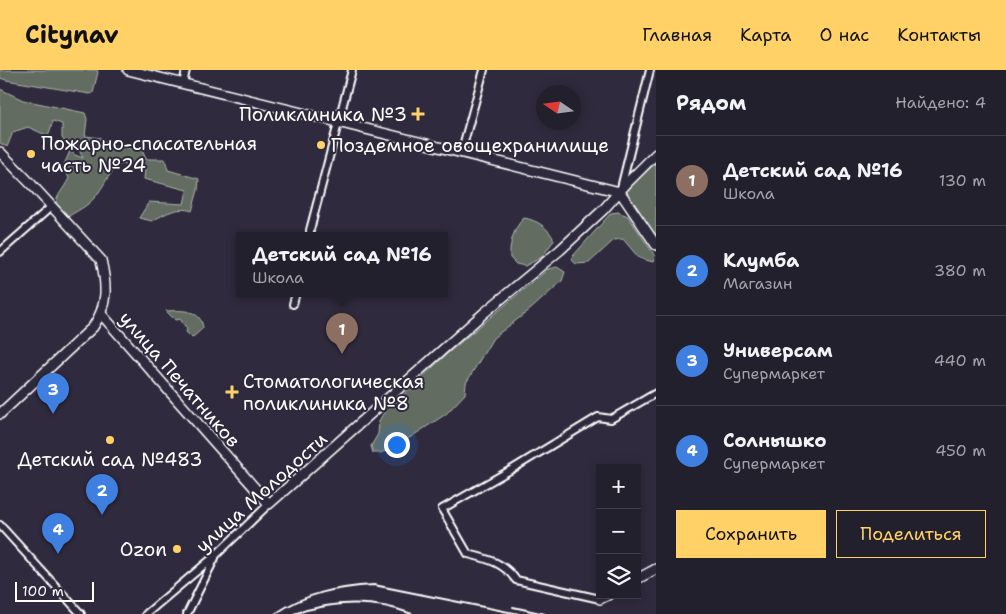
<!DOCTYPE html>
<html lang="ru">
<meta charset="utf-8">
<style>
body{margin:0;font-family:"Shantell Sans",sans-serif;background:#2b2836;color:#f1f3f6}
.controls{position:absolute;right:15px;bottom:15px;display:grid;overflow:hidden;border-radius:0px;box-shadow:0 2px 12px #0003}
.controls button{width:45px;height:45px;display:grid;place-items:center;padding:0;border:0;border-bottom:1px solid #403e4a;background:#23202e;color:#f1f3f6;font:25px sans-serif}
.compass{position:absolute;left:536px;top:15px;width:45px;height:45px;border-radius:50%;background:#23202e;box-shadow:0 2px 12px #0003;rotate:283deg}
.scale{position:absolute;left:15px;bottom:12px;width:79px;box-sizing:border-box;padding-left:5px;border:2px solid #fff;border-top:0;font-size:14px;line-height:18px;white-space:nowrap;color:#fff;-webkit-text-stroke:4px #2f2a3d;paint-order:stroke}
.you{position:absolute;left:396px;top:374px;width:18px;height:18px;margin:-12px;border:4px solid #fff;border-radius:50%;background:#1a73e8;box-shadow:0 0 0 8px #1a73e833}
.badge{display:grid;place-items:center;width:32px;height:32px;border-radius:50%;background:#ffd166;color:#fff;font-size:16px;font-weight:700}
.pin{position:absolute;translate:-50% -41px;filter:drop-shadow(0 1px 2px #0008)}
.pin::after{content:'';position:absolute;top:26px;width:18px;height:15px;background:inherit;clip-path:polygon(0 0,100% 0,50% 100%)}
.popup{position:absolute;left:236px;top:162px;width:212px;height:65px;box-sizing:border-box;display:grid;place-content:center;border-radius:0px;background:#23202e;filter:drop-shadow(0 1px 4px #0005);font-size:16px;white-space:nowrap;color:#a3a3aa}
.popup b{font-size:19px;color:#f1f3f6}
.popup::after{content:'';position:absolute;left:50%;top:100%;margin-left:-10px;border:10px solid transparent;border-top-color:#23202e}
.list{margin:0;padding:0;list-style:none}
h2{display:flex;justify-content:space-between;align-items:center;height:65px;margin:0;padding:0 20px;font-size:21px}
h2 small{font-size:16px;font-weight:400;color:#a3a3aa}
.list li{display:grid;grid-template-columns:32px 1fr auto;gap:15px;align-items:center;box-sizing:border-box;height:90px;padding:0 20px;border-top:1px solid #403e4a}
.list b{display:block;font-size:19px;white-space:nowrap}
.list p{margin:0;font-size:16px;white-space:nowrap;color:#a3a3aa}
.list em{font-size:16px;font-style:normal;color:#a3a3aa}
.actions{display:flex;gap:10px;padding:15px 20px}
.actions a{flex:1;padding:11px 0;border:1px solid #ffd166;border-radius:0px;text-align:center;font-size:18px;color:#ffd166}
.actions .main{background:#ffd166;color:#111}
.icon{flex:none;width:28px;height:28px;fill:none;stroke:currentColor;stroke-width:2;stroke-linecap:round;stroke-linejoin:round}
.map{position:relative;flex:none;width:656px;height:544px;overflow:hidden}
header{display:flex;align-items:center;gap:30px;box-sizing:border-box;height:70px;padding:0 25px;background:#ffd166;color:#111}
header strong{font-size:24px}
nav{display:flex;gap:28px;margin-inline-start:auto;font-size:18px}
main{display:flex}
aside{flex:1;background:#23202e}
.map>svg:first-child{display:block}
</style>
<header>
<strong>Citynav</strong>
<nav><a>Главная</a><a>Карта</a><a>О нас</a><a>Контакты</a></nav>
</header>
<main>
<div class="map">
<svg width="656" height="544" viewBox="0 0 656 544">
<rect width="100%" height="100%" fill="#2f2a3d"/>
<filter id="ink" filterUnits="userSpaceOnUse"><feTurbulence type="fractalNoise" baseFrequency=".02" numOctaves="2"/><feDisplacementMap in="SourceGraphic" scale="10" xChannelSelector="R" yChannelSelector="G"/><feConvolveMatrix kernelMatrix="1 2 1 2 8 2 1 2 1" color-interpolation-filters="sRGB"/></filter>
<g filter="url(#ink)">
<g fill="#626c60" stroke="#b0b6b0">
<polygon points="0,0 97,0 98,2 93,23 90,24 6,10 0,8"/>
<path d="M0,19L23,30L85,43L87,49L85,66L101,68L109,77L141,78L146,89H165L168,100L199,109L198,120L192,141C177,136 165,144 152,151L139,148L149,132L184,134L187,120L144,109L145,99L121,94C109,101 104,117 95,127C87,137 76,141 66,148C46,132 62,124 69,108L63,97L70,81L75,85L83,88L77,76L67,74L62,68V54L53,51L48,66L28,57L13,62L7,77L0,73Z"/>
<polygon points="656,93 656,171 625,125 626,120"/>
<polygon points="618,142 628,146 655,186 653,192 639,188 623,169 614,170 589,193 576,194 572,190 573,186 611,143"/>
<path d="M524,148C537,150 549,158 554,170L542,187L525,196L516,194L510,188C509,174 514,157 524,148Z"/>
<polygon points="557,197 565,202 562,211 531,239 493,268 466,313 465,324 446,344 394,378 380,383 373,383 371,376 378,364 379,351 383,344 449,282 548,199"/>
<path d="M166,241C182,240 201,239 203,258L192,268L186,262L187,259L180,249L175,250Z"/>
</g>
<g fill="none" stroke-linecap="round" stroke-linejoin="round">
<defs>
<g id="street">
<polyline points="183,14 186,0"/>
<polyline points="461,83 484,0"/>
<polyline points="621,118 650,0"/>
<polyline points="310,165 310,160 352,0"/>
<polyline points="0,182 52,136"/>
<polyline points="293,234 296,223"/>
<polyline points="0,455 81,544"/>
<path d="M600,529L516,510C504,493 489,489 468,484L442,439L514,398L598,347L611,349L656,323"/>
<polyline points="146,544 216,485 269,434"/>
<polyline points="187,544 215,488"/>
</g>
<g id="secondary">
<polyline points="128,0 620,122"/>
<path d="M0,82L32,115L101,190C107,216 108,235 93,257L0,344"/>
<polyline points="620,122 656,175"/>
<polyline points="102,245 269,434 484,243 560,180 603,140 627,113 656,84"/>
<polyline points="637,509 656,499"/>
<polyline points="600,529 608,525"/>
</g>
</defs>
<use href="#street" stroke="#fff" stroke-width="10"/>
<use href="#secondary" stroke="#fff" stroke-width="12"/>
<use href="#street" stroke="#2f2a3d" stroke-width="6"/>
<use href="#secondary" stroke="#2f2a3d" stroke-width="9"/>
<g stroke="#fff" stroke-width="2">
<polyline points="513,537 545,544"/>
<path d="M275,544C305,523 338,517 374,515L519,544"/>
<path d="M294,544C332,531 374,529 412,544"/>
</g>
</g>
</g>
<g fill="#ffd166" stroke="#2f2a3d" stroke-width="2">
<path d="M415.5 36.5h5v5h5v5h-5v5h-5v-5h-5v-5h5z"/>
<circle cx="321" cy="75" r="5"/>
<circle cx="31" cy="84" r="5"/>
<path d="M229.5 314.5h5v5h5v5h-5v5h-5v-5h-5v-5h5z"/>
<circle cx="110" cy="370" r="5"/>
<circle cx="177" cy="479" r="5"/>
</g>
<g text-anchor="middle" stroke-width="4" stroke-linejoin="round" paint-order="stroke">
<g font-size="19" fill="#fff" stroke="#2f2a3d" text-anchor="start">
<text x="407" y="51" text-anchor="end">Поликлиника №3</text>
<text x="41" y="80">Пожарно-спасательная<tspan x="41" dy="22">часть №24</tspan></text>
<text x="331" y="82">Поздемное овощехранилище</text>
<text x="243" y="318">Стоматологическая<tspan x="243" dy="22">поликлиника №8</tspan></text>
<text x="110" y="396" text-anchor="middle">Детский сад №483</text>
<text x="167" y="486" text-anchor="end">Ozon</text>
</g>
<g font-size="19" fill="#fff" stroke="#2f2a3d">
<text transform="translate(180 309) rotate(49)" y="7">улица Печатников</text>
<text transform="translate(261 422) rotate(-42)" y="7">улица Молодости</text>
</g>
</g>
</svg>
<div class="controls">
<button>+</button>
<button>−</button>
<button><svg class="icon" aria-label="layers" viewBox="0 0 24 24"><path d="M12 4l9 5-9 5-9-5zM3 14l9 5 9-5"/></svg></button>
</div>
<svg class="compass" viewBox="-18 -18 36 36"><path d="M0-13l5 13h-10z" fill="#e53935"/><path d="M0 13l5-13h-10z" fill="#a3a3aa"/></svg>
<div class="scale">100 m</div>
<div class="you"></div>
<div class="pin badge" style="left:342px;top:284px;background:#8d6e63">1</div>
<div class="popup"><b>Детский сад №16</b>Школа</div>
<div class="pin badge" style="left:102px;top:445px;background:#3f7fe0">2</div>
<div class="pin badge" style="left:53px;top:344px;background:#3f7fe0">3</div>
<div class="pin badge" style="left:58px;top:484px;background:#3f7fe0">4</div>
</div>
<aside>
<h2>Рядом<small>Найдено: 4</small></h2>
<ul class="list">
<li><span class="badge" style="background:#8d6e63">1</span><div><b>Детский сад №16</b><p>Школа</p></div><em>130 m</em></li>
<li><span class="badge" style="background:#3f7fe0">2</span><div><b>Клумба</b><p>Магазин</p></div><em>380 m</em></li>
<li><span class="badge" style="background:#3f7fe0">3</span><div><b>Универсам</b><p>Супермаркет</p></div><em>440 m</em></li>
<li><span class="badge" style="background:#3f7fe0">4</span><div><b>Солнышко</b><p>Супермаркет</p></div><em>450 m</em></li>
</ul>
<div class="actions"><a class="main">Сохранить</a><a>Поделиться</a></div>
</aside>
</main>
